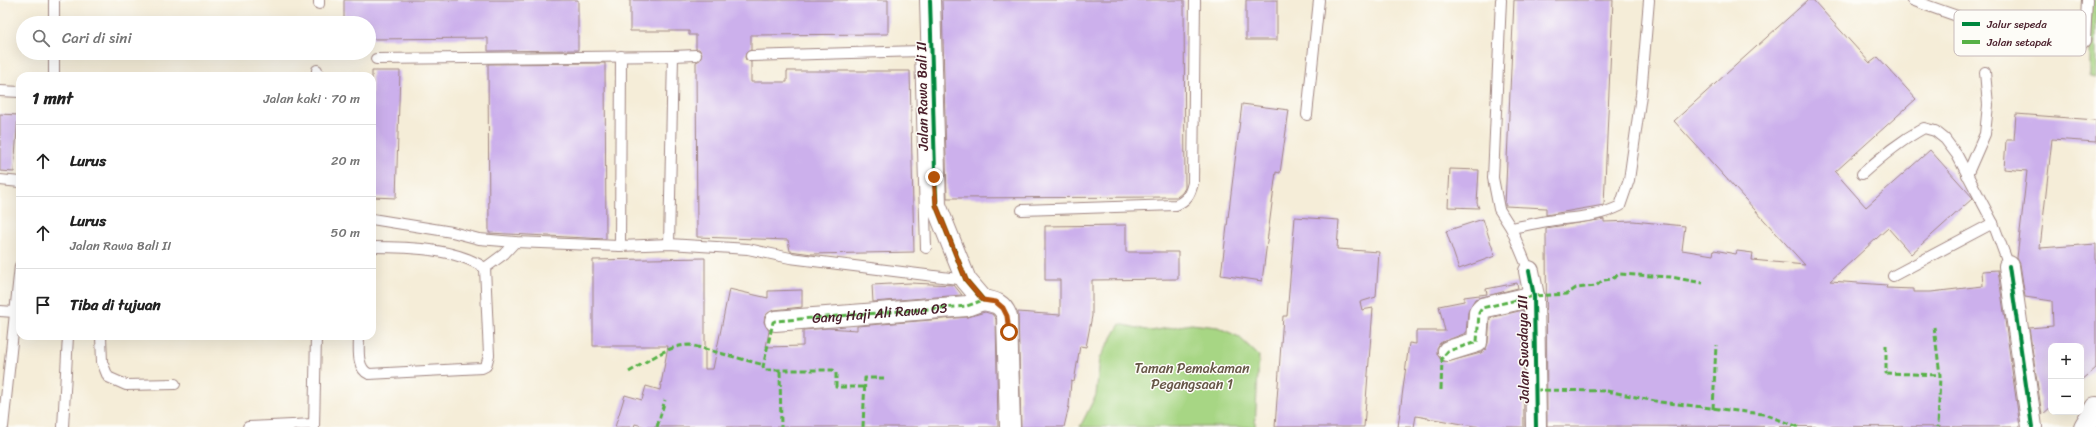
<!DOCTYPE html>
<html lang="id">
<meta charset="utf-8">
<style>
body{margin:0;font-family:Sriracha,sans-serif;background:#f6f6f6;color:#222}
.controls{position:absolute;right:12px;bottom:12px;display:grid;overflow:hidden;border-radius:8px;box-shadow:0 4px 16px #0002}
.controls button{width:36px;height:36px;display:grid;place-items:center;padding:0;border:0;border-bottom:1px solid #e0e0e0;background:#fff;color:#222;font:20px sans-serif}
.stop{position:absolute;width:12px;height:12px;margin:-9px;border:3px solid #b45309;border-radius:50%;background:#fff}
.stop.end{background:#b45309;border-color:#fff;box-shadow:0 1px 4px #0008}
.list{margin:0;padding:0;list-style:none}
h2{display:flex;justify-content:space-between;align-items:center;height:52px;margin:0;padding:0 16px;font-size:17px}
h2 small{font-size:13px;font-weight:400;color:#767676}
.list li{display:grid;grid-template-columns:26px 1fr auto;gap:12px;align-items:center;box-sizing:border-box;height:72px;padding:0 16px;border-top:1px solid #e0e0e0}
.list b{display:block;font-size:15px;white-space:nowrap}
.list p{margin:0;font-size:13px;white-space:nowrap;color:#767676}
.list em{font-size:13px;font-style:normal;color:#767676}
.icon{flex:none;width:22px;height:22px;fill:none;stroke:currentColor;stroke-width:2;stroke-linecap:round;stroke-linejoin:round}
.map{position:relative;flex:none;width:2096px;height:427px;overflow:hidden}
.search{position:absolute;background:#fff;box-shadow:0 4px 16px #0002;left:16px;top:16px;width:360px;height:44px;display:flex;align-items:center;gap:10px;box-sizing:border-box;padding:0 14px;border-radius:22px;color:#767676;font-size:15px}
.panel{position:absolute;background:#fff;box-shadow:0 4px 16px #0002;left:16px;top:72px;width:360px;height:268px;border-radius:12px}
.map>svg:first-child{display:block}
</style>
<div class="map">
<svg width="2096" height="427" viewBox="0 0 2096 427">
<rect width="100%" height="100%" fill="#fdfcf7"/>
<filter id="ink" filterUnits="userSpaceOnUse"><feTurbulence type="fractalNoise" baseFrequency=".025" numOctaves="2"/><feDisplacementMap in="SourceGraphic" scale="8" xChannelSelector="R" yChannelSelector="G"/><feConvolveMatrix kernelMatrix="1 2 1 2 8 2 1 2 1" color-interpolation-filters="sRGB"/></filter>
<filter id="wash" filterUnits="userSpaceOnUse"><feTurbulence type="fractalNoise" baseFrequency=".012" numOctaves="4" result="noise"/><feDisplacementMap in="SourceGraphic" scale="16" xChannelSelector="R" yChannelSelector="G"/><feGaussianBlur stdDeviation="0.9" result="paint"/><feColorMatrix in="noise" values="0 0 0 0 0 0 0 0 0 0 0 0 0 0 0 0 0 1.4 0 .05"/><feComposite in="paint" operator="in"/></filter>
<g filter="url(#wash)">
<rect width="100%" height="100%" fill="#f5edd8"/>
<g fill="#a7d684" stroke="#787a58">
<polygon points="2090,0 2096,0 2096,78 2090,77"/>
<polygon points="1120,324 1151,331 1191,324 1218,327 1239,337 1259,356 1255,427 1080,427 1096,395 1100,358"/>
</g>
<g id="blocks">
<g fill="#ccb0ec">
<polygon points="344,0 578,0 578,50 488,51 488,38 369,39 369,23 344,23"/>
<polygon points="630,0 888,0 888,34 751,35 751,50 746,53 745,57 746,60 751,62 751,82 787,82 787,71 910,71 914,252 812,254 790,251 788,240 697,237 696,62 700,60 702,54 699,49 696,49 696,35 689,35 689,31 630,31"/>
<polygon points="942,0 1184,0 1185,188 1182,193 1177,197 947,198"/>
<rect x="1246" y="0" width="31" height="40"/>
<polygon points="1514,0 1613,0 1604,205 1546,215 1546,208 1505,206"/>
<polygon points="1808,0 1813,0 1870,63 1878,57 1916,99 1835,172 1866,207 1930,150 1973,198 1911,254 1888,228 1830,281 1887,285 1886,288 1914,289 1914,292 1931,292 1983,286 1982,271 1998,270 2020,427 1547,426 1546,228 1604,219 1604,222 1633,221 1685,226 1682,250 1713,255 1714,250 1736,254 1737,251 1753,253 1752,260 1805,265 1674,121"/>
<polygon points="605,63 606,239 489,233 488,64"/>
<polygon points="372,71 400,71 396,198 372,197"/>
<polygon points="1242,104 1289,110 1280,173 1276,172 1262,281 1221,275"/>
<polygon points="0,114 18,115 14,172 0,171"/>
<polygon points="2016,114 2096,120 2096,142 2052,139 2040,248 2096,244 2096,368 2081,381 2081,346 2051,346 2051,407 2042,415 2029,328 2053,326 2052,301 2025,297 2020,264 2017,258 2027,171 2004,169 2006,140 2014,140"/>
<polygon points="1450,169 1479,170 1477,203 1479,208 1448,207"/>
<polygon points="1295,217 1339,220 1337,249 1379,252 1376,297 1360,302 1362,310 1373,308 1364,427 1275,427 1283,316 1287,316"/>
<polygon points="1483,219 1495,256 1459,269 1446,231"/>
<polygon points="1126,225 1126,252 1178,252 1178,279 1092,280 1092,316 1086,347 1080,346 1074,382 1071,381 1069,406 1064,427 1021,427 1018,312 1060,315 1060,280 1045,280 1045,226"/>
<polygon points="705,258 705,369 713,369 729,289 768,298 768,291 802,290 802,307 774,310 765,316 764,322 769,331 766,347 803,346 803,330 828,328 857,330 857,326 968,317 985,312 992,314 996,319 998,427 646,427 635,424 634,427 615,427 625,395 642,400 646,386 660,390 668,346 593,346 593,260"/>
<polygon points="910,283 954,285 962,295 873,302 872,285"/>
<polygon points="1517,283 1518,288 1475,299 1468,312 1466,333 1440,343 1437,348 1437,354 1441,360 1446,362 1481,353 1486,349 1488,343 1490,318 1523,310 1524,427 1480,427 1416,416 1414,427 1398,427 1409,343 1416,344 1416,331 1445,331 1439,306 1464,301 1464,297 1487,294 1486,289"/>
</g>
</g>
</g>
<g filter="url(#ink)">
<use href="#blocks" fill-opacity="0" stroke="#a08682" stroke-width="1"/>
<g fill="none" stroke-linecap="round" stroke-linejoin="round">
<defs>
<g id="service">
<polyline points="54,0 54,23"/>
<polyline points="319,0 319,4"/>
<polyline points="1501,0 1493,178 1499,209 1511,228 1529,271"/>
<path d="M1912,0C1967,20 2022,40 2081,45L2085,41L2087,0"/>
<polyline points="54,53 54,76"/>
<polyline points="673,56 696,55"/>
<polyline points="751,56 920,51 926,248"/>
<polyline points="376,59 673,56 669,244"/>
<polyline points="317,70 317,76"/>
<polyline points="0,91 20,92"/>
<polyline points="1307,115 1319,0"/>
<path d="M1862,174C1882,156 1900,141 1924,128L1935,131L1945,139L1957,155L1993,223L2009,266"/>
<polyline points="1967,175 1985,134 1988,105 1985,72"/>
<polyline points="0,180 20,182"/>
<path d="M1022,210L1176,205C1187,200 1190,195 1193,183L1195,0"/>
<polyline points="372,219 452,232 479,239 515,242 620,246 669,244 748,249 790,258 966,280"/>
<path d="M1511,228C1525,226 1539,222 1554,220C1577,217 1598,217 1620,206L1629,180L1641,95L1649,0"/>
<polyline points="620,246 621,56"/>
<path d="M372,247C407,247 455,248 485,268"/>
<polyline points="1893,276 1993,223"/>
<polyline points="0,311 14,312"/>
<polyline points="101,336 102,362 108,377 126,385 175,384"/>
<path d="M359,336C359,348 356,368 369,374L482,368L486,366L489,355L485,268L504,254L515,242"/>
<polyline points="3,427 20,266"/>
<polyline points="63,427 68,336"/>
<polyline points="248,427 314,424"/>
<polyline points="314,427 316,336"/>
</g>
<g id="minor">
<polyline points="930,0 936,205 966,280 983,300"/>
<polyline points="2009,266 2032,427"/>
<polyline points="1529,271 1534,296 1536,427"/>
<path d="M983,300C996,302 1002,304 1007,316L1010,427"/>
<path id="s1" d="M775,321L967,306L983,300"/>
<polyline points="1448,351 1477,342 1479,313 1482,308 1534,296"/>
</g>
<polyline id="primary" points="2085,427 2096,408"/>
</defs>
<use href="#service" stroke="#a08682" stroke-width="12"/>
<use href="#minor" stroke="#a08682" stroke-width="22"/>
<use href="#primary" stroke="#a08682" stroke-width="24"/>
<use href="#service" stroke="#fff" stroke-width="10"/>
<use href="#minor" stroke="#fff" stroke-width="20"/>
<use href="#primary" stroke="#fff" stroke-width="22"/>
<g stroke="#57b146" stroke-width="3" stroke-dasharray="6 3" stroke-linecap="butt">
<polyline points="1934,327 1940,375 1938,427"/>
<polyline points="1886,345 1886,373 1940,375"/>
<polyline points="780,371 781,427"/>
<path d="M629,372C648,361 668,345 690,345L764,365"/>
<polyline points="864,387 836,387 836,372 833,370 764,370 763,367 773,322 775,321 967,306 983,300"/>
<polyline points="1441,390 1442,358 1448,351 1477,342 1479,313 1482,308 1534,296 1567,294 1576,288 1596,286 1603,280 1612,279 1619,274 1671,277 1703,283"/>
<polyline points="1535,390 1607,391 1660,402 1763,414 1799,427"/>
<polyline points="1713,409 1716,345"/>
<polyline points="657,427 665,400"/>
<polyline points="863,427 865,378 884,378"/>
</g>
<defs>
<g id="cycleway">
<polyline points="930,0 936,205 966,280 983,300"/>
<polyline points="2009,266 2032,427"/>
<polyline points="1529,271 1534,296 1536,427"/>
</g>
</defs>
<use href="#cycleway" stroke="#fdfcf7" stroke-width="6"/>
<use href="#cycleway" stroke="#00873e" stroke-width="4"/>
</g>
</g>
<g fill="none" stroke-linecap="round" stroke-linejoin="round" filter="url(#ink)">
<polyline stroke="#b45309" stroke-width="5" points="934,177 936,205 966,280 983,300 996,302 1003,308 1007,316 1009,332"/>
</g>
<g text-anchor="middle" stroke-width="3" stroke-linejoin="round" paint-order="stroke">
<g font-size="14" fill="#4a1f2b" stroke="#fdfcf7">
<text transform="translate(922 96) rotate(-91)" y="5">Jalan Rawa Bali II</text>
<text dy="5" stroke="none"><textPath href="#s1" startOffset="105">Gang Haji Ali Rawa 03</textPath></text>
<text transform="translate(1523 349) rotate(-91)" y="5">Jalan Swadaya III</text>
</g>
<g font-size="14" fill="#665646" stroke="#fdfcf7">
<text x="1192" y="373">Taman Pemakaman<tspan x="1192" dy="16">Pegangsaan 1</tspan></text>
</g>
</g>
<rect x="1954" y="10" width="132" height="46" rx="6" fill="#fdfcf7" stroke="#c7baba" stroke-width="1"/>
<rect x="1962" y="22" width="18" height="4" fill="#00873e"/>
<rect x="1962" y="40" width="18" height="4" fill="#57b146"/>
<g font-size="11" fill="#4a1f2b">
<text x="1987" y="28">Jalur sepeda</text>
<text x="1987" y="46">Jalan setapak</text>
</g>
</svg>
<div class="controls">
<button>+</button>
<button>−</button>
</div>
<div class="stop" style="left:1009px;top:332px"></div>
<div class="stop end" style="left:934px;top:177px"></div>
<div class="search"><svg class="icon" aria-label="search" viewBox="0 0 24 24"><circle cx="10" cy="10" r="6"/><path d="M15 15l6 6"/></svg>Cari di sini</div>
<section class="panel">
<h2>1 mnt<small>Jalan kaki · 70 m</small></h2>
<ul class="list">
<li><svg class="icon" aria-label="ahead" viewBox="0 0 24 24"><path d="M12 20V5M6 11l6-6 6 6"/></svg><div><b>Lurus</b></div><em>20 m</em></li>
<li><svg class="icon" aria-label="ahead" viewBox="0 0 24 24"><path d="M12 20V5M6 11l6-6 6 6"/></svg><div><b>Lurus</b><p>Jalan Rawa Bali II</p></div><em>50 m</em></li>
<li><svg class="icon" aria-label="arrive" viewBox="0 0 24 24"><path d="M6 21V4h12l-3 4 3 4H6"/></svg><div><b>Tiba di tujuan</b></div></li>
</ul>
</section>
</div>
